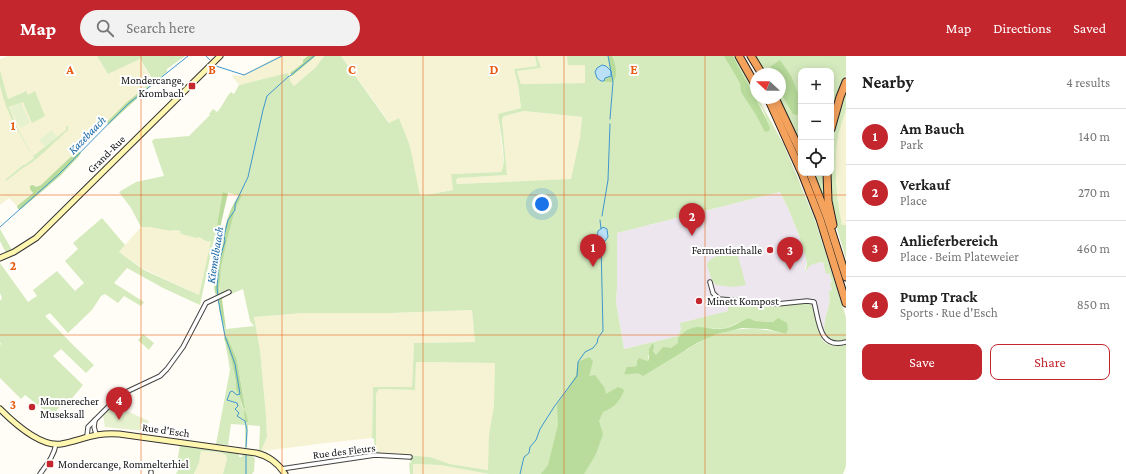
<!DOCTYPE html>
<meta charset="utf-8">
<style>
body{margin:0;font-family:"Crimson Pro",serif;background:#f2f2f2;color:#222}
.controls{position:absolute;right:12px;top:12px;display:grid;overflow:hidden;border-radius:8px;box-shadow:0 2px 10px #0003}
.controls button{width:36px;height:36px;display:grid;place-items:center;padding:0;border:0;border-bottom:1px solid #e0e0e0;background:#fff;color:#222;font:20px sans-serif}
.compass{position:absolute;left:750px;top:12px;width:36px;height:36px;border-radius:50%;background:#fff;box-shadow:0 2px 10px #0003;rotate:292deg}
.you{position:absolute;left:542px;top:148px;width:14px;height:14px;margin:-10px;border:3px solid #fff;border-radius:50%;background:#1a73e8;box-shadow:0 0 0 6px #1a73e833}
.badge{display:grid;place-items:center;width:26px;height:26px;border-radius:50%;background:#c4262e;color:#fff;font-size:13px;font-weight:700}
.pin{position:absolute;translate:-50% -33px;filter:drop-shadow(0 1px 2px #0008)}
.pin::after{content:'';position:absolute;top:21px;width:14px;height:12px;background:inherit;clip-path:polygon(0 0,100% 0,50% 100%)}
.list{margin:0;padding:0;list-style:none}
h2{display:flex;justify-content:space-between;align-items:center;height:52px;margin:0;padding:0 16px;font-size:17px}
h2 small{font-size:13px;font-weight:400;color:#767676}
.list li{display:grid;grid-template-columns:26px 1fr auto;gap:12px;align-items:center;box-sizing:border-box;height:56px;padding:0 16px;border-top:1px solid #e0e0e0}
.list b{display:block;font-size:15px;white-space:nowrap}
.list p{margin:0;font-size:13px;white-space:nowrap;color:#767676}
.list em{font-size:13px;font-style:normal;color:#767676}
.actions{display:flex;gap:8px;padding:12px 16px}
.actions a{flex:1;padding:9px 0;border:1px solid #c4262e;border-radius:8px;text-align:center;font-size:14px;color:#c4262e}
.actions .main{background:#c4262e;color:#fff}
.icon{flex:none;width:22px;height:22px;fill:none;stroke:currentColor;stroke-width:2;stroke-linecap:round;stroke-linejoin:round}
.map{position:relative;flex:none;width:846px;height:418px;overflow:hidden}
header{display:flex;align-items:center;gap:24px;box-sizing:border-box;height:56px;padding:0 20px;background:#c4262e;color:#fff}
header strong{font-size:19px}
nav{display:flex;gap:22px;margin-inline-start:auto;font-size:14px}
.search{width:280px;height:36px;background:#f2f2f2;display:flex;align-items:center;gap:10px;box-sizing:border-box;padding:0 14px;border-radius:22px;color:#767676;font-size:15px}
main{display:flex}
aside{flex:1;background:#fff}
.map>svg:first-child{display:block}
</style>
<header>
<strong>Map</strong>
<div class="search"><svg class="icon" aria-label="search" viewBox="0 0 24 24"><circle cx="10" cy="10" r="6"/><path d="M15 15l6 6"/></svg>Search here</div>
<nav><a>Map</a><a>Directions</a><a>Saved</a></nav>
</header>
<main>
<div class="map">
<svg width="846" height="418" viewBox="0 0 846 418">
<rect width="100%" height="100%" fill="#fffdf5"/>
<polygon fill="#eee6ef" points="780,136 788,152 799,179 807,206 805,212 806,217 807,212 811,208 823,206 826,217 829,217 832,226 832,234 829,235 829,248 824,269 844,283 846,283 846,289 835,291 823,284 819,278 813,253 803,247 777,250 723,246 728,251 728,255 681,267 681,273 678,280 624,293 616,246 617,233 617,177"/>
<g fill="#f6f3d4">
<polygon points="8,0 97,0 108,18 139,3 153,25 127,46 78,96 70,101 65,108 41,129 36,131 33,136 17,150 9,142 0,149 0,29 12,63 34,102 26,108 23,109 5,124 6,125 24,111 34,105 68,73 61,78 33,100 18,73 9,51 28,39 25,35 8,43 0,14 0,3"/>
<polygon points="278,0 308,0 303,4 303,7 290,17 292,20 316,0 324,0 316,11 294,30 290,25 287,17 239,29 231,19 241,20"/>
<polygon points="341,0 535,0 537,10 514,13 518,29 521,52 498,58 503,100 503,113 501,116 452,118 453,134 419,140 410,90 399,62 390,67"/>
<polygon points="537,0 573,0 585,9 585,27 521,28 517,15 541,12"/>
<polygon points="846,52 846,169 842,169 839,156 835,120 837,85 843,60"/>
<polygon points="524,55 582,61 578,123 457,128 456,124 458,122 507,119 502,63 504,60"/>
<polygon points="141,171 149,171 171,175 173,174 200,180 212,184 199,239 144,213 119,196"/>
<polygon points="472,254 475,286 414,287 412,331 373,331 372,382 334,386 263,395 261,395 267,381 266,359 260,294 254,261 303,257 391,257"/>
<polygon points="417,306 497,307 511,308 489,379 489,414 450,408 430,401 381,397 376,393 376,338 379,333 415,334 416,307"/>
<polygon points="201,395 219,396 226,399 227,403 223,418 194,418 199,407"/>
<polygon points="412,408 440,409 489,418 413,418"/>
</g>
<g fill="#d5ebbd" fill-rule="evenodd">
<polygon points="97,0 185,0 167,13 167,16 144,35 142,34 153,24 140,3 108,18"/>
<path d="M324,0H341L389,67L399,62L410,90L420,140L453,134L451,118L501,116C508,106 499,70 498,58L521,52L518,29L514,13L537,10L535,0H537L541,12L517,15L521,28L585,27V9H568L567,0H728L766,62L763,54L755,42L733,0H734L756,38V42H758L784,89L815,164L846,261V283C843,285 838,286 834,284C817,279 827,260 829,248C830,243 829,240 829,235L832,234L830,227L832,226L829,217L826,218L823,206C812,208 809,208 805,218L807,206L799,179L788,152L780,136L617,177V233L616,246L624,293L678,280L681,273L680,267L728,255V251H724L723,246L777,250L803,247L812,249C820,270 814,295 846,289V410L843,418H489L440,409L413,408V418H410L409,407H411L409,401L375,399L374,383L372,382L373,331H412L414,287L475,286L472,254L391,257H303L254,261L260,294L266,359L267,381L261,395L259,394L260,370L248,369L247,392H245V369L231,368L228,389L216,388L230,314L221,261L226,273L254,270L250,265L243,233L229,239V236L220,240L219,237C221,229 219,221 221,212C224,188 231,162 241,140L224,136L200,249L163,232L127,212L114,227L144,246L141,250L124,240L118,247L105,238L101,240L92,254L68,277L50,257L45,260L75,291L94,309L86,317L61,293L53,300L83,329L64,352L61,349L52,360L25,339L21,343L0,322V289L1,288L0,286V245L2,242L0,237V207L28,246L37,240L33,234L57,215L75,235L84,227L65,205L78,193L73,187L102,162L125,189L119,196L144,214L199,239L211,185C207,186 203,184 200,181L197,182L181,178L180,175L173,174L171,175L149,171H141L131,152L119,136L136,126L164,120L152,85L154,83L189,80L210,59L209,58L213,53L217,56C223,50 225,42 231,36L234,38L239,29L287,17L290,21V25L294,30L316,11ZM524,55L582,61L580,82L571,123L457,128L456,124L458,122L507,119L502,63L504,60ZM749,262L755,265L773,266L786,278C747,268 719,272 685,295L695,271L724,273ZM224,282L237,304L245,350L244,354L242,350L239,338L236,333V326L231,303ZM653,295L656,299L641,318L635,317L628,311L637,310L649,304L648,300ZM417,306L495,307L494,350L489,379L488,414L450,408L430,401L381,397L376,394V338L379,333L415,334L416,307Z"/>
<polygon points="756,0 846,0 846,19 831,61 831,15 801,15 801,88 778,42 780,42 780,18 766,18"/>
<path d="M0,14L8,43L26,35L28,39L35,35L45,60L32,67L23,46L9,51L18,73L33,100L66,74V70H68V74C61,80 31,110 24,111L6,125L5,124L23,109L26,108L34,102C21,80 5,56 0,29C0,25 0,19 0,14Z"/>
<path d="M846,34C846,40 846,47 846,53C843,64 839,74 837,86C834,113 836,142 842,169H846V203L836,169L832,145L830,117L833,81L837,62Z"/>
<polygon points="813,117 824,117 825,143"/>
<polygon points="0,173 12,194 6,197 0,185"/>
<polygon points="730,197 736,198 738,200 746,229 734,231 716,229 712,225 707,209 708,206 714,201"/>
<polygon points="143,278 154,287 149,294 138,284"/>
<polygon points="180,389 239,397 239,401 242,401 242,398 250,399 255,402 254,415 252,418 223,418 227,403 226,399 219,396 201,395 199,407 194,418 176,418 179,412 176,412"/>
</g>
<g fill="#b9dc9c">
<polygon points="308,0 316,0 292,20 290,17 303,7 303,4"/>
<path d="M608,0H612C615,8 619,18 613,26H606L604,25L605,22L611,20Z"/>
<path d="M724,0H733C745,24 760,48 770,72L769,75L765,76L756,59L741,36L740,27Z"/>
<polygon points="780,4 791,20 798,37 801,55 797,59 793,58 780,36 780,18 774,18 770,11"/>
<polygon points="142,34 144,35 144,36 108,69 107,66 127,46"/>
<polygon points="77,95 81,97 79,100 60,120 21,153 18,153 17,150 33,137 30,133 30,130 33,129 36,131 41,129"/>
<polygon points="223,136 228,137 218,181 215,180"/>
<path d="M239,139H242L235,154L227,183L221,212L219,237L216,239C209,224 224,172 230,156C232,150 236,144 239,139Z"/>
<path d="M226,240L222,243L226,273C221,263 218,254 219,242Z"/>
<path d="M749,262L755,265L773,266L778,262L787,267L788,273L786,278L767,273L742,272L717,278L697,287L643,320C637,315 631,319 624,318L627,311L637,310V305L639,302L647,305L649,304V293L652,288L654,289L653,295L656,299L663,291L671,292L678,287V282C695,264 702,274 723,273C731,272 741,265 749,262Z"/>
<polygon points="227,281 237,304 245,351 244,354 246,357 248,366 245,366 244,354 239,339 236,333 236,326 231,303 224,282"/>
<path d="M589,301L593,305L589,320L595,319L604,331L606,338L618,331L623,333L624,335C618,347 615,351 603,356L599,365L603,378L596,398L584,418H541L548,409L558,369L557,349L576,319L578,306Z"/>
</g>
<g fill="#e6f2cf">
<polygon points="21,47 30,67 20,72 10,52"/>
<polygon points="52,74 57,81 45,91 39,84"/>
<polygon points="113,349 149,365 145,375 105,371 103,359"/>
</g>
<g fill="#b9e0f7" stroke="#3f96cf">
<polygon points="602,9 606,10 611,15 611,20 605,22 604,25 601,25 597,22 595,16 597,12"/>
<polygon points="603,171 607,173 608,181 605,185 601,186 597,181 598,175"/>
</g>
<g fill="none" stroke-linecap="round" stroke-linejoin="round">
<g stroke="#3f96cf" stroke-width="1">
<polyline points="206,0 210,4"/>
<polyline points="608,0 613,26 610,63"/>
<polyline points="216,10 244,19 282,0"/>
<polyline points="290,20 314,0"/>
<polyline points="602,160 608,124 610,68"/>
<polyline points="600,164 601,173"/>
<polyline points="0,171 59,118 128,48 188,0"/>
<polyline points="218,240 217,232 219,206 225,185 224,180 228,164 235,154 235,148 248,121 263,54 267,40 289,20"/>
<polyline points="218,243 225,280 235,308 240,338 237,339 232,335 230,336 227,344 237,347 238,350 235,353 239,357 237,360 245,365 247,374 246,391"/>
<polyline points="246,399 246,418"/>
<polyline points="520,418 524,401 529,397 530,391 536,384 540,373 554,351 577,320 578,306 585,296 593,292 597,287 598,282 603,275 601,186"/>
</g>
<defs>
<g id="minor">
<path d="M710,226L713,237L719,243L777,248L807,245L814,246C819,265 819,294 846,286"/>
<polyline points="95,364 94,371 96,378"/>
<polyline points="87,380 88,371 118,341 124,337 160,320 167,313 183,291 206,247 229,236"/>
<polyline points="281,413 375,399 410,401"/>
<path d="M40,418C47,408 54,400 56,388"/>
<polyline points="151,418 151,416"/>
</g>
<g id="secondary">
<polyline points="0,202 14,196 36,182 220,0"/>
<path d="M0,353C13,366 40,391 61,388C83,384 94,376 119,378L256,397C269,400 278,407 285,418"/>
</g>
<g id="motorway">
<polyline points="739,0 756,30"/>
<polyline points="751,0 762,18"/>
<polyline points="768,42 801,115"/>
<polyline points="775,42 801,97"/>
<polyline points="831,73 840,41 846,26"/>
<polyline points="802,117 820,163 846,247"/>
<polyline points="810,117 827,161 846,221"/>
<polyline points="827,117 828,145 833,169"/>
</g>
</defs>
<use href="#minor" stroke="#444" stroke-width="5.5"/>
<use href="#secondary" stroke="#333" stroke-width="7"/>
<use href="#motorway" stroke="#222" stroke-width="9"/>
<use href="#minor" stroke="#fff" stroke-width="3.5"/>
<use href="#secondary" stroke="#fff6b0" stroke-width="5"/>
<use href="#motorway" stroke="#f5a25d" stroke-width="7"/>
</g>
<path fill="none" stroke="#e8590c" stroke-width="1" stroke-opacity="0.55" d="M141,0V418M282,0V418M423,0V418M564,0V418M705,0V418M0,139H846M0,279H846"/>
<g fill="#c4262e" stroke="#fff" stroke-width="1.5">
<rect x="188" y="26" width="8" height="8" rx="2"/>
<circle cx="770" cy="194" r="4"/>
<circle cx="699" cy="245" r="4"/>
<circle cx="32" cy="351" r="4"/>
<rect x="46" y="404" width="8" height="8" rx="2"/>
</g>
<g text-anchor="middle" stroke-width="4" stroke-linejoin="round" paint-order="stroke">
<g font-size="11" fill="#111" stroke="#fff" text-anchor="start">
<text x="184" y="28" text-anchor="end">Mondercange,<tspan x="184" dy="13">Krombach</tspan></text>
<text x="762" y="198" text-anchor="end">Fermentierhalle</text>
<text x="707" y="249">Minett Kompost</text>
<text x="40" y="349">Monnerecher<tspan x="40" dy="13">Museksall</tspan></text>
<text x="58" y="412">Mondercange, Rommelterhiel</text>
</g>
<g font-size="11" fill="#111" stroke="#fff">
<text transform="translate(106 98) rotate(-45)" y="4">Grand-Rue</text>
<text transform="translate(166 374) rotate(8)" y="4">Rue d'Esch</text>
<text transform="translate(344 395) rotate(-7)" y="4">Rue des Fleurs</text>
</g>
<g font-size="12" font-style="italic" fill="#1768a6" stroke="#fff">
<text transform="translate(87 79) rotate(-46)" y="4">Kazebaach</text>
<text transform="translate(215 199) rotate(-81)" y="4">Kiemelbaach</text>
</g>
</g>
<g font-size="13" text-anchor="middle" font-weight="bold" fill="#e8590c" stroke="#fff" stroke-width="4" stroke-linejoin="round" paint-order="stroke">
<text x="70" y="18">A</text>
<text x="212" y="18">B</text>
<text x="352" y="18">C</text>
<text x="494" y="18">D</text>
<text x="634" y="18">E</text>
<text x="13" y="74">1</text>
<text x="13" y="214">2</text>
<text x="13" y="353">3</text>
</g>
</svg>
<div class="controls">
<button>+</button>
<button>−</button>
<button><svg class="icon" aria-label="locate" viewBox="0 0 24 24"><circle cx="12" cy="12" r="6"/><path d="M12 2v4M12 18v4M2 12h4M18 12h4"/></svg></button>
</div>
<svg class="compass" viewBox="-18 -18 36 36"><path d="M0-13l5 13h-10z" fill="#e53935"/><path d="M0 13l5-13h-10z" fill="#767676"/></svg>
<div class="you"></div>
<div class="pin badge" style="left:593px;top:211px">1</div>
<div class="pin badge" style="left:692px;top:180px">2</div>
<div class="pin badge" style="left:790px;top:214px">3</div>
<div class="pin badge" style="left:119px;top:364px">4</div>
</div>
<aside>
<h2>Nearby<small>4 results</small></h2>
<ul class="list">
<li><span class="badge">1</span><div><b>Am Bauch</b><p>Park</p></div><em>140 m</em></li>
<li><span class="badge">2</span><div><b>Verkauf</b><p>Place</p></div><em>270 m</em></li>
<li><span class="badge">3</span><div><b>Anlieferbereich</b><p>Place · Beim Plateweier</p></div><em>460 m</em></li>
<li><span class="badge">4</span><div><b>Pump Track</b><p>Sports · Rue d'Esch</p></div><em>850 m</em></li>
</ul>
<div class="actions"><a class="main">Save</a><a>Share</a></div>
</aside>
</main>
